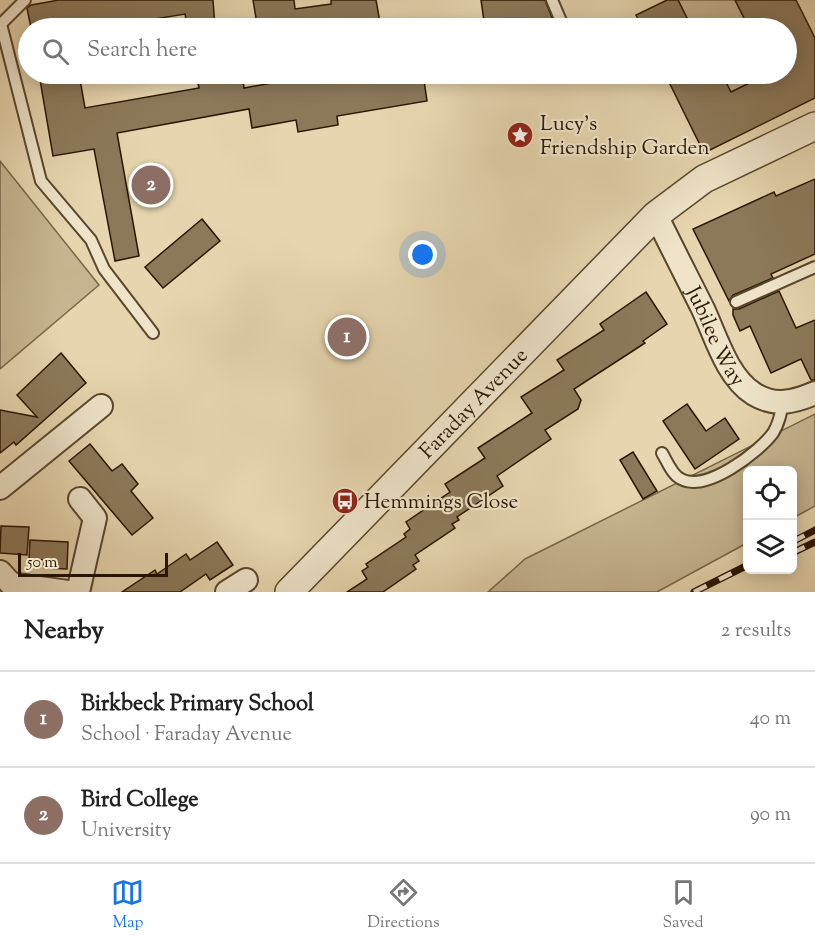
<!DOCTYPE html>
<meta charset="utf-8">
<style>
body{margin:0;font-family:"Sorts Mill Goudy",serif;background:#f2f2f2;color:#222}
.controls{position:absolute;right:18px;bottom:18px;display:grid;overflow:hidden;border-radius:9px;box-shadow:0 3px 15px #0003}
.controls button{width:54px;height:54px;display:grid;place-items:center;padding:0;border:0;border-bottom:2px solid #e0e0e0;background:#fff;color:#222;font:30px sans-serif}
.scale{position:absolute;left:18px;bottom:15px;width:150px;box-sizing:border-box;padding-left:6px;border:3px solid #2a1600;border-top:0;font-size:16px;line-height:21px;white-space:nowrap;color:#2a1600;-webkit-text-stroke:4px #efe4ca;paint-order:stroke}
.you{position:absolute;left:423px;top:255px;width:21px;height:21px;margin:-15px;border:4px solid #fff;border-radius:50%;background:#1a73e8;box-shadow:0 0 0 9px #1a73e833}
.badge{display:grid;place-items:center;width:39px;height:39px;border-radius:50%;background:#1a73e8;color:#fff;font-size:20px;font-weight:700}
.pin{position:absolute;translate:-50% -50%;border:3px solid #fff;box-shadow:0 2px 6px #0006}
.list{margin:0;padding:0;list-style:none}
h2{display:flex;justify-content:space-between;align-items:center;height:78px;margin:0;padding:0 24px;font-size:26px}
h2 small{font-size:20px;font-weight:400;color:#767676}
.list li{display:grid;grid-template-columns:39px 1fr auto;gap:18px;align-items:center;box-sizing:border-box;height:96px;padding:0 24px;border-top:2px solid #e0e0e0}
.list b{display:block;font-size:22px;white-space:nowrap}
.list p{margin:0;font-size:20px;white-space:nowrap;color:#767676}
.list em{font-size:20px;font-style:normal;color:#767676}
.icon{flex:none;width:33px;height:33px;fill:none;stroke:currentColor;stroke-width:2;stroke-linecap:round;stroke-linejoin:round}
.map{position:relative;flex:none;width:815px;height:592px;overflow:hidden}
.search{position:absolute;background:#fff;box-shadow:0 3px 15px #0003;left:18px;right:18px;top:18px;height:66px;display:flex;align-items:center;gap:15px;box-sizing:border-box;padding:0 21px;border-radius:33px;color:#767676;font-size:22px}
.sheet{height:270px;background:#fff}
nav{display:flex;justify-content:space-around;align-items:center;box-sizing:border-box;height:84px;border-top:2px solid #e0e0e0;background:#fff;font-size:16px;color:#767676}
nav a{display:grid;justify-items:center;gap:3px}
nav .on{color:#1a73e8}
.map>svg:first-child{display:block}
</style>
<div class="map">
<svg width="815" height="592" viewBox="0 0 815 592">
<rect width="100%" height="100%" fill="#e6d5ae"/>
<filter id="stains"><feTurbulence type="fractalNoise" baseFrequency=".00333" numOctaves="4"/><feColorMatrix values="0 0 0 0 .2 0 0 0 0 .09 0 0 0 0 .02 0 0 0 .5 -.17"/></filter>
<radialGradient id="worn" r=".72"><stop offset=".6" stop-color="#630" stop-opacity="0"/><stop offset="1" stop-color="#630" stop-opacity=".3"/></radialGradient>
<g fill="#c6b590" stroke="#786648" stroke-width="1.5">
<polygon points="678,0 735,0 749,28 692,28"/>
<polygon points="722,74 768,74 717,99 711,87 725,80"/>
<polygon points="0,161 99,285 0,369"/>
<polygon points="815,414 815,506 793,518 792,470 748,470 747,543 657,592 488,592 525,559"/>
</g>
<g fill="#8c795a" stroke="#2a1600" stroke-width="1.5">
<polygon points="59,0 213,0 215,28 188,28 185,14 100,28 31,28 27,8 31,5"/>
<polygon points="253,0 294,0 295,9 331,4 331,0 376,0 381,28 265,28 264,23 257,24"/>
<polygon points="481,0 545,0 556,28 485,28"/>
<polygon points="667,0 678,0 692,28 643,28 636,15"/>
<polygon points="735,0 796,0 815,38 815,98 704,153 665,74 722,74 731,92 768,74 786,74 786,28 749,28"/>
<polygon points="39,74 79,74 85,108 199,88 196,74 232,74 234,81 243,80 244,88 320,74 423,74 427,101 337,116 338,125 298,132 296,120 252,128 249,109 117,133 139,256 115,261 94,149 53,156"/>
<polygon points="815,179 815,254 771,274 773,278 733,295 729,301 693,229 774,192 776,196"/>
<polygon points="202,219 220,241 163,288 145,267"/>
<polygon points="779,291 796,328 815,320 815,380 811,380 801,359 771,373 750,326 740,331 733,315 733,309 739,309"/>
<polygon points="646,292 667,324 643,341 645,343 574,389 581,400 578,409 545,430 551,439 497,476 503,486 457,517 459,520 452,524 455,528 415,555 419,561 413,565 416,569 383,592 347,592 367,579 362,571 368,567 366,564 406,537 404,534 410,529 406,522 450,492 445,484 485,458 478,448 532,413 521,397 564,370 557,360 604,330 600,324"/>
<polygon points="61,353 86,383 16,445 14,442 0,453 0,410 37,417 17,395"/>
<polygon points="687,404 706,431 725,418 739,439 695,469 663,421"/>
<polygon points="90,444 112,471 122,464 138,484 131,491 153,518 132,535 69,461"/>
<polygon points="633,452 657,491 643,499 620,460"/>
<polygon points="1,526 29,527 27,555 0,553"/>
<polygon points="30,540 68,542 67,569 44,568 44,560 29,559"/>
<polygon points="217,542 233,565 210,580 206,574 180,592 122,592 155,570 157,574 186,554 190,560"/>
</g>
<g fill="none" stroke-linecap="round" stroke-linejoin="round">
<defs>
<g id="service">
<polyline points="25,0 1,24 41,181 91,240 104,269 153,333"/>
<polyline points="552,0 564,28"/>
<polyline points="736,302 815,267"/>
<path d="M662,453C667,461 672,475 681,479C706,493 759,452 773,433C779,424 781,413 783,402"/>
</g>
<g id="minor">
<path id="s1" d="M656,215C671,246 687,277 703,309C716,337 727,377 754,394C775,407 794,402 815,393"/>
<polyline points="0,488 101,406"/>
<polyline points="0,572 11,584 68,592"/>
<polyline points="78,592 95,518 80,499"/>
<polyline points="227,592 246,580"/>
</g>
<g id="tertiary">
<path id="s2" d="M289,592L656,215L704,179L815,126"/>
</g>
</defs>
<use href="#service" stroke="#59462c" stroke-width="14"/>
<use href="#minor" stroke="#59462c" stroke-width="26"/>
<use href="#tertiary" stroke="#59462c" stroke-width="30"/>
<use href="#service" stroke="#efe4ca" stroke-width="10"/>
<use href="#minor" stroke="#efe4ca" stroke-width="22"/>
<use href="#tertiary" stroke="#efe4ca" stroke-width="27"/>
<defs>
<g id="rail">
<polyline points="792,542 815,530"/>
<polyline points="792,553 815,542"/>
<polyline points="694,592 748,565"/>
</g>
</defs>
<use href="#rail" stroke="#2a1600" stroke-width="7"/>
<use href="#rail" stroke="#efe4ca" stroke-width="4.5" stroke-dasharray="14" stroke-linecap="butt"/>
</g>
<defs>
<symbol id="sight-disc" viewBox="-11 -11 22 22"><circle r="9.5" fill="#8f2418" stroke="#efe4ca"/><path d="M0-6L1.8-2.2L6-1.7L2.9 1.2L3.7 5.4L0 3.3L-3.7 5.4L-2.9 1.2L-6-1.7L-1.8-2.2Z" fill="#fff"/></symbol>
<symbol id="bus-disc" viewBox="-11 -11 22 22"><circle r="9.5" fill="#8f2418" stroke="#efe4ca"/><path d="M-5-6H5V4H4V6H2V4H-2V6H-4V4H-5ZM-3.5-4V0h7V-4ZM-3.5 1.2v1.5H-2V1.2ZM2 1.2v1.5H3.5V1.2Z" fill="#fff"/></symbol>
</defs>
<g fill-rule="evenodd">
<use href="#sight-disc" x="505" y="120" width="30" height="30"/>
<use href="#bus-disc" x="330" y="486" width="30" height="30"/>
</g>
<g text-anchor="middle" stroke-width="4.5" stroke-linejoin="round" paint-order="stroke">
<g font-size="21" fill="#2a1600" stroke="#efe4ca" text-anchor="start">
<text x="540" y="130">Lucy's<tspan x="540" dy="24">Friendship Garden</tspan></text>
<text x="364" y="508">Hemmings Close</text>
</g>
<g font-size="21" fill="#2a1600" stroke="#efe4ca">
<text dy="7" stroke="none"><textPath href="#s1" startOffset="135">Jubilee Way</textPath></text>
<text dy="7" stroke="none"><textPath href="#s2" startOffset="264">Faraday Avenue</textPath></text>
</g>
</g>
<rect width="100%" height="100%" filter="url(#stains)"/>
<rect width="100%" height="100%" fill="url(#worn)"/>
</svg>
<div class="controls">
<button><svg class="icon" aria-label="locate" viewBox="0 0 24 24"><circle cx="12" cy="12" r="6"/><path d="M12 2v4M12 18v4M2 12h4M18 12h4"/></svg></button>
<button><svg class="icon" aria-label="layers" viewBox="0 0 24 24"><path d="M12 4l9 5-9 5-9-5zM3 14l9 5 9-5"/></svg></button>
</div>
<div class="scale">50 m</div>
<div class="you"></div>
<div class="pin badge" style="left:347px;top:337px;background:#8d6e63">1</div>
<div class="pin badge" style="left:151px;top:185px;background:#8d6e63">2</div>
<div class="search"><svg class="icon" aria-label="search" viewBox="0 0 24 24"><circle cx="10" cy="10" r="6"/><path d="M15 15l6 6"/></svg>Search here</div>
</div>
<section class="sheet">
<h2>Nearby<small>2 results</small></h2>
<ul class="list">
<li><span class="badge" style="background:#8d6e63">1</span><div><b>Birkbeck Primary School</b><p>School · Faraday Avenue</p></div><em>40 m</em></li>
<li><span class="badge" style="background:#8d6e63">2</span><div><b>Bird College</b><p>University</p></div><em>90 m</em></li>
</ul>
</section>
<nav>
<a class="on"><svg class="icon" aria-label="map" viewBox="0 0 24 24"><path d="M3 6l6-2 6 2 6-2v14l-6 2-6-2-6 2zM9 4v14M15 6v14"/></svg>Map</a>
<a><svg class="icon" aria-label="directions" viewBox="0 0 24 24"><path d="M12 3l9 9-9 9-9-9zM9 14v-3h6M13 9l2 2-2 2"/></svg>Directions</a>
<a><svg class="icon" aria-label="saved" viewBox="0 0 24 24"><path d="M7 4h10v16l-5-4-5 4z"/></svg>Saved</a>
</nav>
